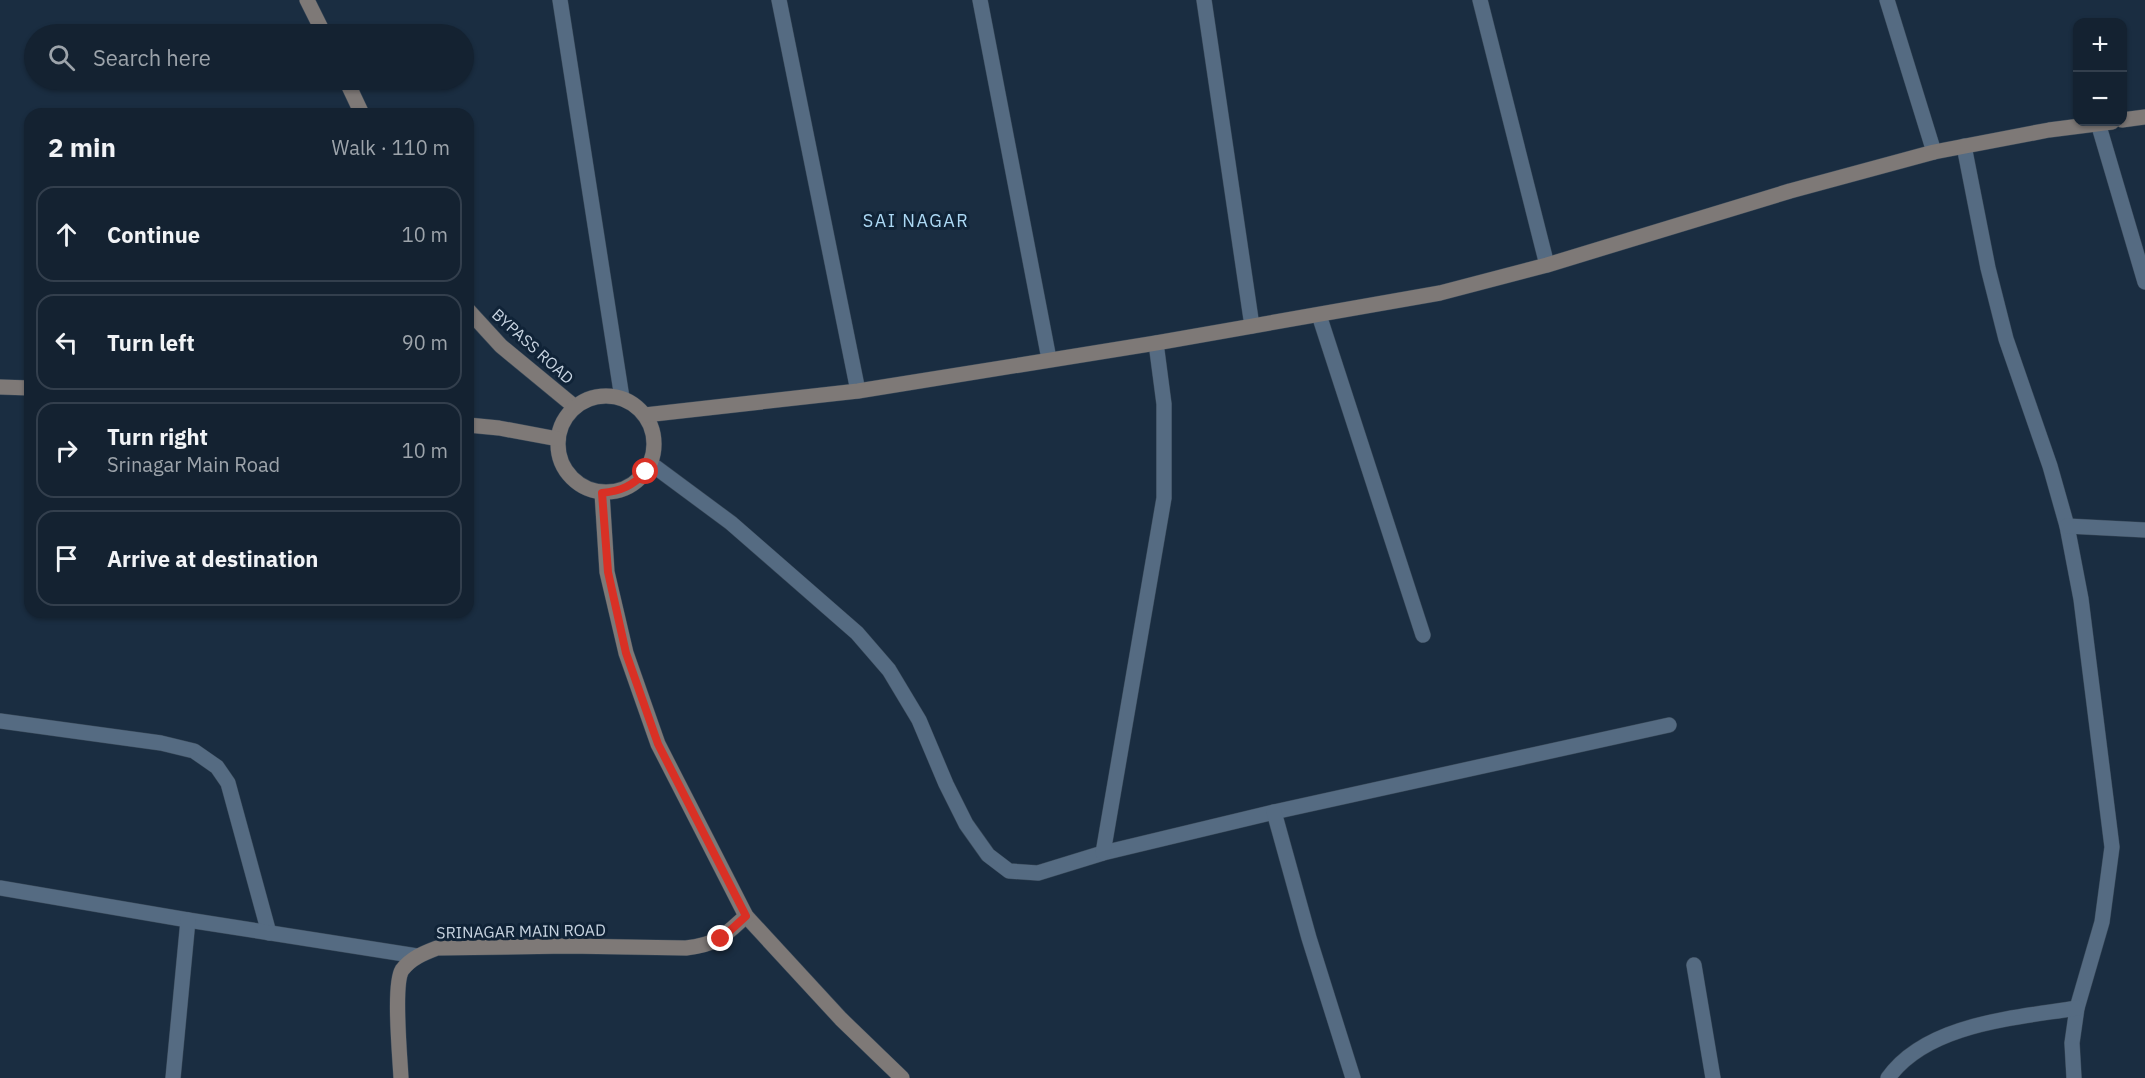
<!DOCTYPE html>
<meta charset="utf-8">
<style>
body{margin:0;font-family:"IBM Plex Sans",sans-serif;background:#212f3d;color:#f1f3f6}
.controls{position:absolute;right:18px;top:18px;display:grid;overflow:hidden;border-radius:12px;box-shadow:0 2px 4px #0004}
.controls button{width:54px;height:54px;display:grid;place-items:center;padding:0;border:0;border-bottom:2px solid #333f4d;background:#142231;color:#f1f3f6;font:30px sans-serif}
.stop{position:absolute;width:18px;height:18px;margin:-14px;border:4px solid #d93025;border-radius:50%;background:#fff}
.stop.end{background:#d93025;border-color:#fff;box-shadow:0 2px 6px #0008}
.list{margin:0;padding:0;list-style:none}
h2{display:flex;justify-content:space-between;align-items:center;height:78px;margin:0;padding:0 24px;font-size:26px}
h2 small{font-size:20px;font-weight:400;color:#9da4ab}
.list li{display:grid;grid-template-columns:39px 1fr auto;gap:18px;align-items:center;box-sizing:border-box;height:96px;margin:0 12px 12px;padding:0 12px;border:2px solid #333f4d;border-radius:18px}
.list b{display:block;font-size:22px;white-space:nowrap}
.list p{margin:0;font-size:20px;white-space:nowrap;color:#9da4ab}
.list em{font-size:20px;font-style:normal;color:#9da4ab}
.icon{flex:none;width:33px;height:33px;fill:none;stroke:currentColor;stroke-width:2;stroke-linecap:round;stroke-linejoin:round}
.map{position:relative;flex:none;width:2145px;height:1078px;overflow:hidden}
.search{position:absolute;background:#142231;box-shadow:0 2px 4px #0004;left:24px;top:24px;width:450px;height:66px;display:flex;align-items:center;gap:15px;box-sizing:border-box;padding:0 21px;border-radius:33px;color:#9da4ab;font-size:22px}
.panel{position:absolute;background:#142231;box-shadow:0 2px 4px #0004;left:24px;top:108px;width:450px;height:510px;border-radius:18px}
.map>svg:first-child{display:block}
</style>
<div class="map">
<svg width="2145" height="1078" viewBox="0 0 2145 1078">
<rect width="100%" height="100%" fill="#1a2d41"/>
<g fill="none" stroke-linecap="round" stroke-linejoin="round">
<defs>
<g id="street">
<polyline points="560,0 622,398"/>
<polyline points="779,0 858,391"/>
<polyline points="980,0 1049,359"/>
<polyline points="1204,0 1252,326"/>
<polyline points="1480,0 1547,265"/>
<polyline points="1887,0 1934,152"/>
<polyline points="2098,123 2145,282"/>
<polyline points="1964,146 1988,268 2006,339 2050,466 2067,526 2081,599 2112,847 2102,922 2077,1008 2072,1043 2074,1078"/>
<polyline points="1319,315 1423,635"/>
<polyline points="650,463 731,523 857,633 889,670 919,720 946,784 966,824 988,855 1009,871 1038,873 1103,853 1274,812 1669,725"/>
<polyline points="2067,526 2145,530"/>
<polyline points="0,721 161,743 194,751 217,767 228,783 269,933"/>
<polyline points="1274,812 1309,938 1353,1078"/>
<polyline points="1103,853 1164,498 1164,404 1156,343"/>
<polyline points="0,888 188,920 417,956"/>
<polyline points="1694,965 1713,1078"/>
<polyline points="173,1078 188,920"/>
<path d="M1888,1078C1927,1023 2016,1018 2077,1008"/>
</g>
<g id="secondary">
<polyline points="307,0 324,34"/>
<polyline points="346,80 362,114"/>
<polyline points="2122,120 2145,117"/>
<polyline points="468,310 501,346 575,407"/>
<polyline points="0,387 30,388"/>
<circle cx="606" cy="444" r="48"/>
<polyline points="645,415 858,391 1156,343 1440,293 1547,265 1790,191 1934,152 2049,130 2112,122"/>
<polyline points="468,425 499,428 558,439"/>
<polyline points="602,493 607,572 626,653 658,744 746,916 841,1019 902,1078"/>
<path d="M401,1078C400,1057 393,985 402,970C411,958 424,953 437,948L568,946L686,948C718,944 723,937 746,916"/>
</g>
</defs>
<use href="#street" stroke="#374757" stroke-width="16"/>
<use href="#secondary" stroke="#374757" stroke-width="16"/>
<use href="#street" stroke="#556b82" stroke-width="15"/>
<use href="#secondary" stroke="#7e7977" stroke-width="15"/>
</g>
<g fill="none" stroke-linecap="round" stroke-linejoin="round">
<path stroke="#d93025" stroke-width="8" d="M646,472C632,486 621,491 602,493L608,572L626,653L658,744L746,916L721,939"/>
</g>
<g text-anchor="middle" stroke-width="6" stroke-linejoin="round" paint-order="stroke">
<g font-size="16" fill="#c8d4e1" stroke="#102337">
<text transform="translate(533 346) rotate(42)" y="6">BYPASS ROAD</text>
<text transform="translate(521 931) rotate(-1)" y="6">SRINAGAR MAIN ROAD</text>
</g>
<g font-size="18" letter-spacing="1.5" fill="#acd8f4" stroke="#102337">
<text x="916" y="227">SAI NAGAR</text>
</g>
</g>
</svg>
<div class="controls">
<button>+</button>
<button>−</button>
</div>
<div class="stop" style="left:646px;top:472px"></div>
<div class="stop end" style="left:721px;top:939px"></div>
<div class="search"><svg class="icon" aria-label="search" viewBox="0 0 24 24"><circle cx="10" cy="10" r="6"/><path d="M15 15l6 6"/></svg>Search here</div>
<section class="panel">
<h2>2 min<small>Walk · 110 m</small></h2>
<ul class="list">
<li><svg class="icon" aria-label="ahead" viewBox="0 0 24 24"><path d="M12 20V5M6 11l6-6 6 6"/></svg><div><b>Continue</b></div><em>10 m</em></li>
<li><svg class="icon" aria-label="left" viewBox="0 0 24 24"><path d="M17 20v-9H6M10 6l-5 5 5 5"/></svg><div><b>Turn left</b></div><em>90 m</em></li>
<li><svg class="icon" aria-label="right" viewBox="0 0 24 24"><path d="M7 20v-9h11M14 6l5 5-5 5"/></svg><div><b>Turn right</b><p>Srinagar Main Road</p></div><em>10 m</em></li>
<li><svg class="icon" aria-label="arrive" viewBox="0 0 24 24"><path d="M6 21V4h12l-3 4 3 4H6"/></svg><div><b>Arrive at destination</b></div></li>
</ul>
</section>
</div>
